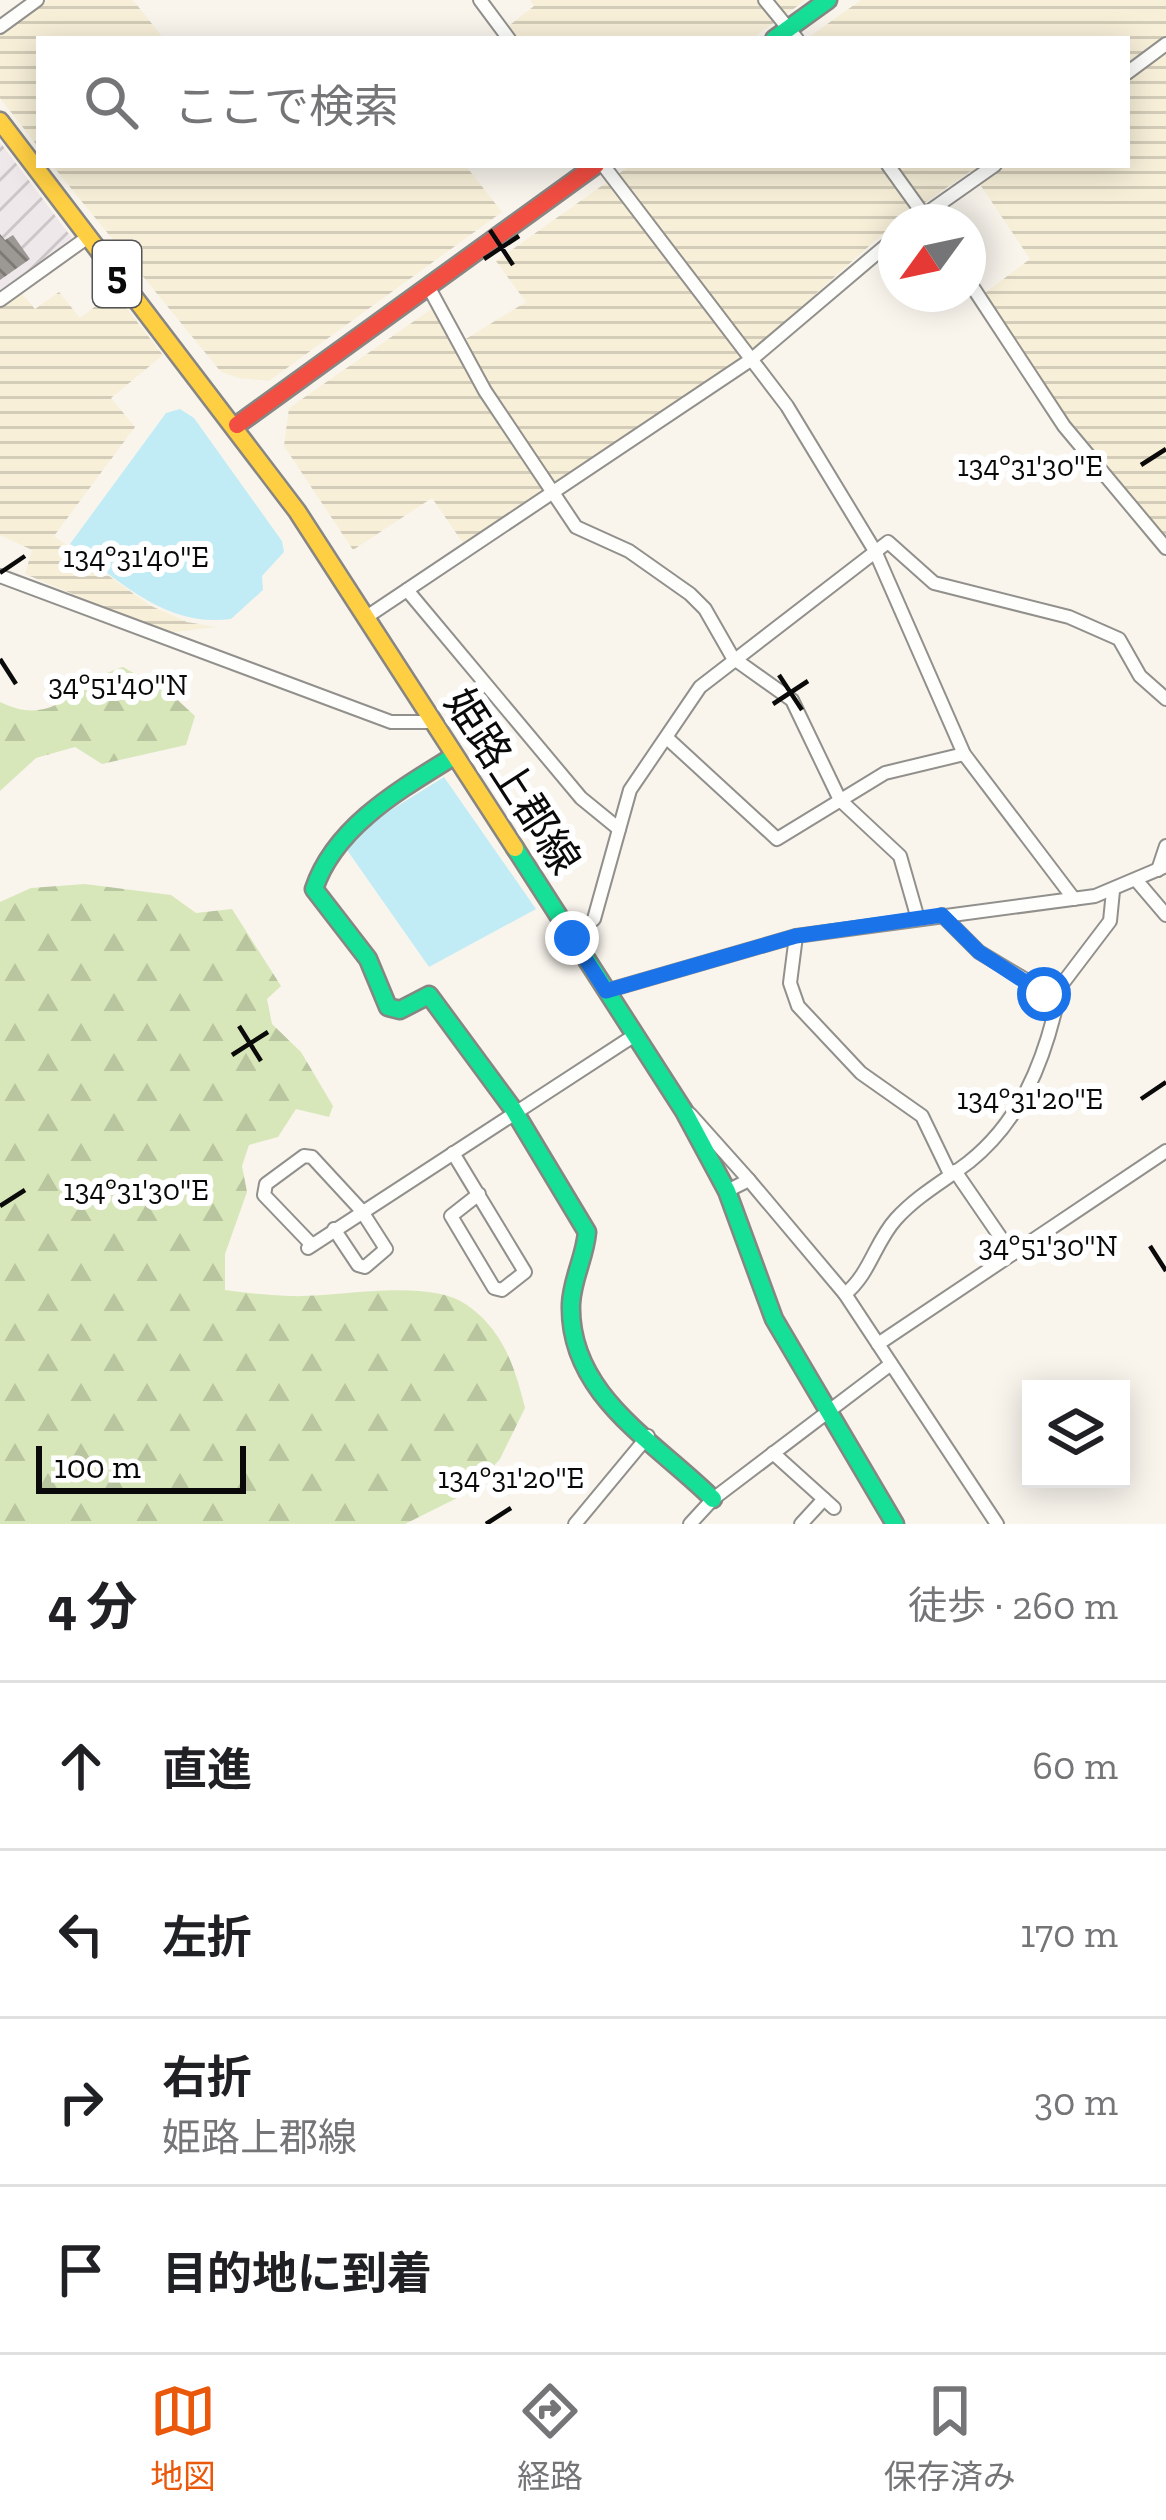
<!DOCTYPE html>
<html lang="ja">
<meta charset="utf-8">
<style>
body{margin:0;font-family:"Zilla Slab","Noto Sans JP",serif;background:#f6f6f6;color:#202124}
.controls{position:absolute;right:36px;bottom:36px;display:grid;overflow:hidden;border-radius:0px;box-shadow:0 6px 30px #0003}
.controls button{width:108px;height:108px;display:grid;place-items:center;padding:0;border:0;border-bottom:3px solid #e0e0e0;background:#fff;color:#202124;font:60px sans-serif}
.compass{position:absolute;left:878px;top:204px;width:108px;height:108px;border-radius:50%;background:#fff;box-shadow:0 6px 30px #0003;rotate:237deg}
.scale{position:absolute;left:36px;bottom:30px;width:210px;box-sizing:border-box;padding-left:12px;border:6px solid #0a0a0a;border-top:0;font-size:33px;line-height:42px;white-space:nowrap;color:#0a0a0a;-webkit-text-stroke:9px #fff;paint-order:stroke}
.stop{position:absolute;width:36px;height:36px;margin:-27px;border:9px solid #1a73e8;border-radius:50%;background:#fff}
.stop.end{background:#1a73e8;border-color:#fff;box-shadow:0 3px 12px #0008}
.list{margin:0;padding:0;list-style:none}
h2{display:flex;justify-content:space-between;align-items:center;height:156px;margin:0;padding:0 48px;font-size:51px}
h2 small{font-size:39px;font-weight:400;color:#757577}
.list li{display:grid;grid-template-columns:78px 1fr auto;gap:36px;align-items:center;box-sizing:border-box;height:168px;padding:0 48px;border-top:3px solid #e0e0e0}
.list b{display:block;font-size:45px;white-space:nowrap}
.list p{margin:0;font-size:39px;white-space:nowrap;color:#757577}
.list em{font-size:39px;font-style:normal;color:#757577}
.icon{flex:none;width:66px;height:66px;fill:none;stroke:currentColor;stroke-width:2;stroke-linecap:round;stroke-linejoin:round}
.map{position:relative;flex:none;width:1166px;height:1524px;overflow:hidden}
.search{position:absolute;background:#fff;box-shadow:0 6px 30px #0003;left:36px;right:36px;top:36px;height:132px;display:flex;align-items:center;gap:30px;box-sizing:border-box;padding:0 42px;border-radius:0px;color:#757577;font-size:45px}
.sheet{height:828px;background:#fff}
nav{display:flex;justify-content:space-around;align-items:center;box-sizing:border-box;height:168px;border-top:3px solid #e0e0e0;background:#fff;font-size:33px;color:#757577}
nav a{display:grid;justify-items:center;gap:6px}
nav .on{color:#ea580c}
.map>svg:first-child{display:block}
</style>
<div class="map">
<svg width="1166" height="1524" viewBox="0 0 1166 1524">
<defs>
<pattern id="industrial-furrows" width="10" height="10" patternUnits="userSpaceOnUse" patternTransform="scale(3)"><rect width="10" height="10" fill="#efe8eb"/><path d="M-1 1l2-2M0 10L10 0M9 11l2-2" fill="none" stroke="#ccc6c8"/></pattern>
<pattern id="farmland-rules" width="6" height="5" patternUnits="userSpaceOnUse" patternTransform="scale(3)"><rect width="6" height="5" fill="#f7efd8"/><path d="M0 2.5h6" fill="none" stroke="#d2ccb8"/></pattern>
<pattern id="forest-firs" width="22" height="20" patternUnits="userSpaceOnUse" patternTransform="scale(3)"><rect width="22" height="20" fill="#d8e7b9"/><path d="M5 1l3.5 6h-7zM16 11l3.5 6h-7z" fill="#b8c59e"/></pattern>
<pattern id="building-back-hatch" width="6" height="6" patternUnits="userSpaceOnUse" patternTransform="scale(3)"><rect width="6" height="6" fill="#9c9893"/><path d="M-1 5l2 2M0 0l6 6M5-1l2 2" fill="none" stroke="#7d7a76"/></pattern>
</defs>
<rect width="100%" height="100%" fill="#f9f5ed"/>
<polygon fill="url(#industrial-furrows)" points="0,142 72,238 0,291"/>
<g fill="url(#farmland-rules)">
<polygon points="48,0 133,0 164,39 39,39 39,148 0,98 0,34"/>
<polygon points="530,0 806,0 751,39 515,39 506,28 534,6"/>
<polygon points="861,0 1166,0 1166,537 1067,417 985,293 1030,259 971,171 896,222 756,347 463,543 432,498 353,550 284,446 289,408 443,301 464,340 526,302 496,261 631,165 1127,165 1127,39 806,39"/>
<polygon points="52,165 465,165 502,212 269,381 239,378 221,372"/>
<polygon points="20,291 35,309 59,292 80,318 114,292 163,355 111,398 135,427 54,536 149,605 187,622 217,627 166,633 25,574 32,550 0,535 0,306"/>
</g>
<g fill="url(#forest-firs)">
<path d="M123,667L171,694L195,716L186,745L102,764L75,747L36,758L0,791V702C57,730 74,681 123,667Z"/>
<path d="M85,884L171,895L196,913L232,909L281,986L267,999L272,1024L301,1052L333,1106L329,1117L296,1109L278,1137L249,1145L242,1166L247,1192L225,1254V1290C246,1293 268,1295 290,1296C337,1298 427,1277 467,1305C503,1330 515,1367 525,1408L500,1459L471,1491L405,1524H0V902L31,888Z"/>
</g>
<g fill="#c2ecf5">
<path d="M180,409L194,418L282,541L284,552L262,576L263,590L231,619C166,628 119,581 70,544L166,413Z"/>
<polygon points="444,777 536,909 429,967 347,850 375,820"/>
</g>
<polygon fill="url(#building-back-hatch)" points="0,234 5,240 13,235 30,259 0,280"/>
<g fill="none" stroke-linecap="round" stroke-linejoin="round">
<defs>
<g id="street">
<polyline points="480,0 509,39"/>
<polyline points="765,0 797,39"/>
<polyline points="0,27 37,0"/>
<polyline points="1127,73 1166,44"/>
<polyline points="603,165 787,406 875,551 964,754 1074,899"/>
<polyline points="888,165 929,222"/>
<polyline points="914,222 995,165"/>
<polyline points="968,280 1064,426 1166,548"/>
<polyline points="428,286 485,391 576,527 629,551 690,594 705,609 733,658 792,700 840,800 900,856 918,919"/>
<polyline points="0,300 88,237"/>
<polyline points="0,576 391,722 432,722"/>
<polyline points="407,590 581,798 619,829"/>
<polyline points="365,618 752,359 896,237"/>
<polyline points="667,738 777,839 885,773 964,754"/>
<polyline points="1158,870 1166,846"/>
<polyline points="1137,881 1166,915"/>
<polyline points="942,915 979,952 1053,996 1110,921 1113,891"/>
<polyline points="796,936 790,983 798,1006 861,1073 922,1116 950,1174"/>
<polyline points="572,938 594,919 630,790 700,687 888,542 934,583 1069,617 1119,639 1140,676 1166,699"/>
<polyline points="606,991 796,936 1095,896 1166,866"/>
<polyline points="690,1114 749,1180"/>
<polyline points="453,1153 525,1272 502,1290 494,1288 451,1216 479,1194"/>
<polyline points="955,1171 1012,1254"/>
<polyline points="727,1191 749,1180 845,1294 997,1524"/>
<polyline points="312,1245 264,1195 266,1184 304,1156 312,1157 361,1210 386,1249 365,1267 358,1265 334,1229"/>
<polyline points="308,1248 635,1035"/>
<path d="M845,1294C870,1274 875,1242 896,1219C918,1195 944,1181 969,1162C1020,1121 1043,1064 1057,1003L1053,996"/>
<polyline points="878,1344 1166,1151"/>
<polyline points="773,1453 834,1508"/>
<polyline points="575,1524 648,1436"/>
<polyline points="690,1524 713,1499 891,1364"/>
<polyline points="801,1524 824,1499"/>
</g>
<g id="fast">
<polyline points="774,39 828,0"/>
<path d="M454,756C401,789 335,826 314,889L368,959L388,1007L400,1010L429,995L513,1109L587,1232C585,1257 572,1279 571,1304C568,1395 656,1442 713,1499"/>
<polyline points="515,848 684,1111 727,1191 774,1319 895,1524"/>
</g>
<polyline id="slow" points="0,121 297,511 515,848"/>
<polyline id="jam" points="237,425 596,165"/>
</defs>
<use href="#street" stroke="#92908c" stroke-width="16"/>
<use href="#fast" stroke="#888683" stroke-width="21"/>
<use href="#slow" stroke="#888683" stroke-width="21"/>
<use href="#jam" stroke="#888683" stroke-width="21"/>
<use href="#street" stroke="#fefefc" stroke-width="12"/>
<use href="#fast" stroke="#16e098" stroke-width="16"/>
<use href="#slow" stroke="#ffcf43" stroke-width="16"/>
<use href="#jam" stroke="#f24e42" stroke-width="16"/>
</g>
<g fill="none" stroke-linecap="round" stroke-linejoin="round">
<polyline stroke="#1a73e8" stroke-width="15" points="572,938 606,991 796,936 942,915 979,952 1044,994"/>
</g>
<path fill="none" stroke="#0a0a0a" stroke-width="4.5" d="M490,230L513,265M484,259L519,236M1141,465L1166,449M0,573L25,556M0,659L16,684M779,675L802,710M773,704L808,681M239,1026L261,1061M232,1055L268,1032M1141,1099L1166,1082M0,1206L25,1190M1150,1246L1166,1271M486,1524L511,1508"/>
<g text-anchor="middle" stroke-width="12" stroke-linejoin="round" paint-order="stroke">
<rect fill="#fff" stroke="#545454" stroke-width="3" x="93" y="241" width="48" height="66" rx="9"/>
<g font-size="39" font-weight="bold" fill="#0a0a0a">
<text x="117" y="288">5</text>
</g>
<g font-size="42" fill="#0a0a0a" stroke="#fff">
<text transform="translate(513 781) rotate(57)" y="15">姫路上郡線</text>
</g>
</g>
<g font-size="30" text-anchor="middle" fill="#0a0a0a" stroke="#fff" stroke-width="12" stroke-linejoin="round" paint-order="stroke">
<text x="1030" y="476">134°31'30"E</text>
<text x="136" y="567">134°31'40"E</text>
<text x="118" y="695">34°51'40"N</text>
<text x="1030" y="1109">134°31'20"E</text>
<text x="136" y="1200">134°31'30"E</text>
<text x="1048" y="1256">34°51'30"N</text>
<text x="511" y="1488">134°31'20"E</text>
</g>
</svg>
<div class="controls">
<button><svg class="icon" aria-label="layers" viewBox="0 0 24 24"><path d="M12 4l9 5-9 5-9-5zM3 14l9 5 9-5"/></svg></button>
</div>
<svg class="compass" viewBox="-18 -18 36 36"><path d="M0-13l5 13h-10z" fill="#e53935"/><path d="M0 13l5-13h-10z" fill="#757577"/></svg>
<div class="scale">100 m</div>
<div class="stop" style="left:1044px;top:994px"></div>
<div class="stop end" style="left:572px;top:938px"></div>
<div class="search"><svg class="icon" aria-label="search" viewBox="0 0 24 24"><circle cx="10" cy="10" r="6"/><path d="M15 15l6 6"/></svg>ここで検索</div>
</div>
<section class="sheet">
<h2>4 分<small>徒歩 · 260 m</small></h2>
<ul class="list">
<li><svg class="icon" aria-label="ahead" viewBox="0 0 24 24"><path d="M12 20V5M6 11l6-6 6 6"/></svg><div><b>直進</b></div><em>60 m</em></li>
<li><svg class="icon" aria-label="left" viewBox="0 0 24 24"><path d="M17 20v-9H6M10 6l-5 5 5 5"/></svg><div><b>左折</b></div><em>170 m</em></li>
<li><svg class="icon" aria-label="right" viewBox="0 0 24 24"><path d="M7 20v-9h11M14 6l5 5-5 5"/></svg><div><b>右折</b><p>姫路上郡線</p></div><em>30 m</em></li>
<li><svg class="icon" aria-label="arrive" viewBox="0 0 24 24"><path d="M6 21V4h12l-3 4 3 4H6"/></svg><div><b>目的地に到着</b></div></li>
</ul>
</section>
<nav>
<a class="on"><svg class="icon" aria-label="map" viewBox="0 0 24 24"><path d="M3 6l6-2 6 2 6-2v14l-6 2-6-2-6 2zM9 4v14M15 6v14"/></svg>地図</a>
<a><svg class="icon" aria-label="directions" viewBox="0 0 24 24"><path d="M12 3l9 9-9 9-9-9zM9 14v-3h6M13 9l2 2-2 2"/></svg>経路</a>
<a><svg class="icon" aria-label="saved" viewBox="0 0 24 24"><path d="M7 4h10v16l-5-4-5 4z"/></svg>保存済み</a>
</nav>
